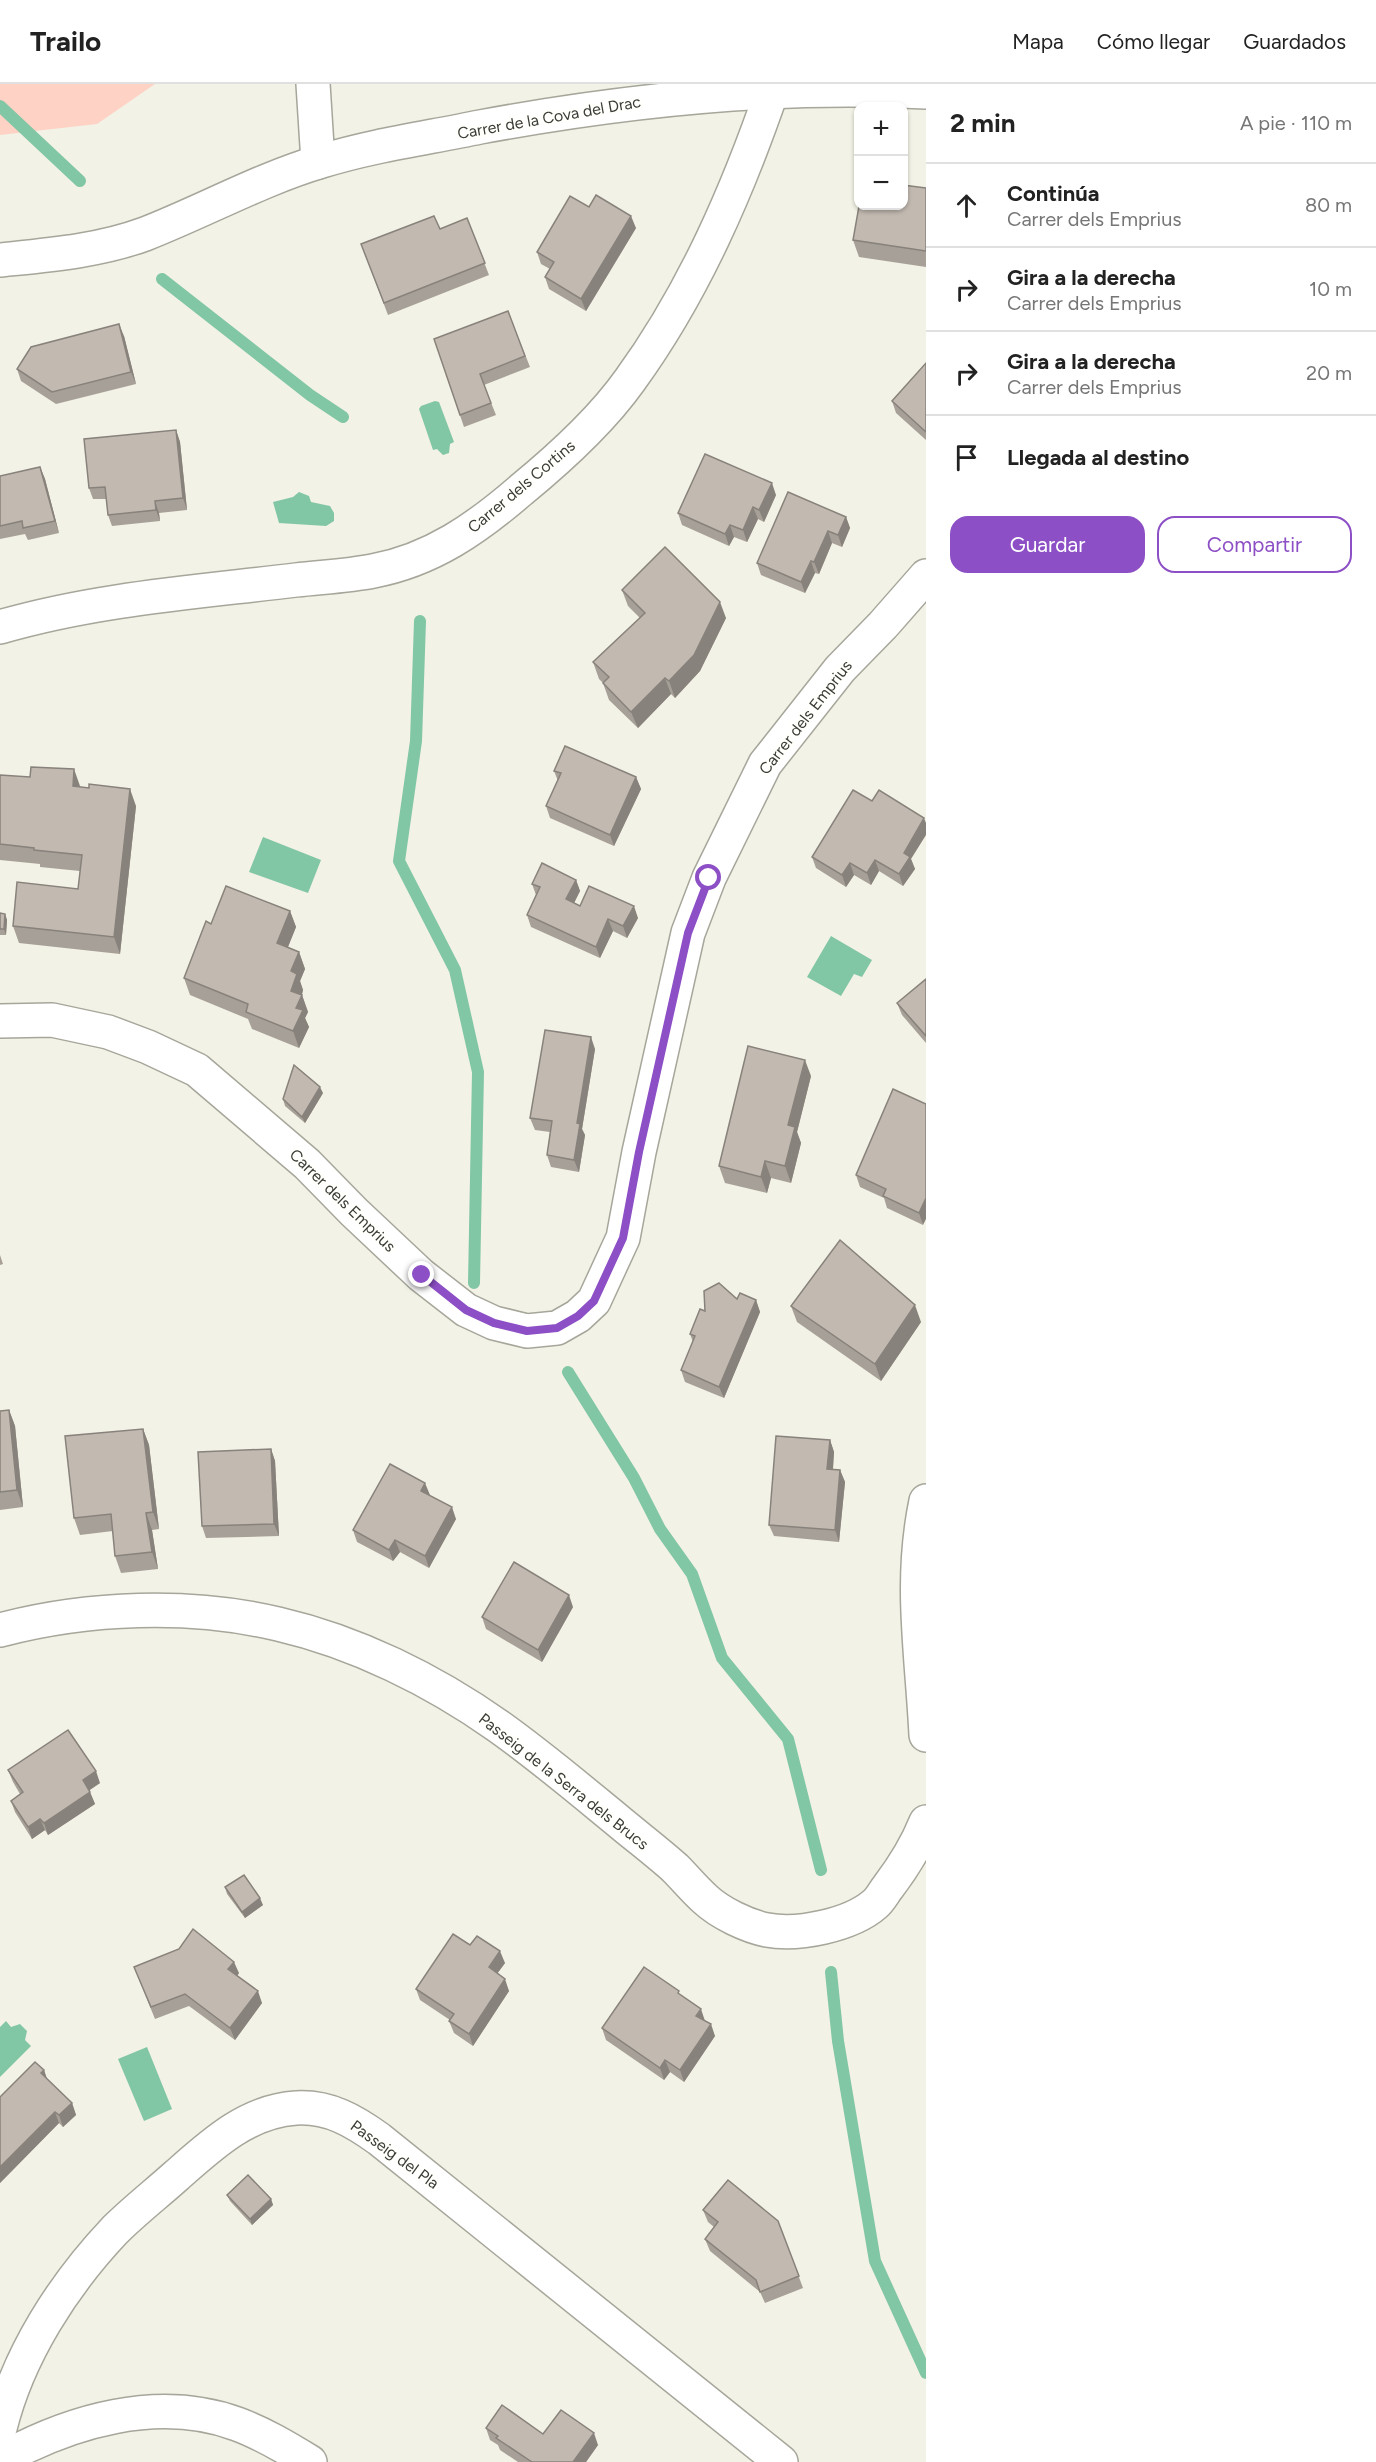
<!DOCTYPE html>
<html lang="es">
<meta charset="utf-8">
<style>
body{margin:0;font-family:Figtree,sans-serif;background:#f6f6f6;color:#222}
.controls{position:absolute;right:18px;top:18px;display:grid;overflow:hidden;border-radius:12px;box-shadow:0 2px 4px #0004}
.controls button{width:54px;height:54px;display:grid;place-items:center;padding:0;border:0;border-bottom:2px solid #e0e0e0;background:#fff;color:#222;font:30px sans-serif}
.stop{position:absolute;width:18px;height:18px;margin:-14px;border:4px solid #8d4fc5;border-radius:50%;background:#fff}
.stop.end{background:#8d4fc5;border-color:#fff;box-shadow:0 2px 6px #0008}
.list{margin:0;padding:0;list-style:none}
h2{display:flex;justify-content:space-between;align-items:center;height:78px;margin:0;padding:0 24px;font-size:26px}
h2 small{font-size:20px;font-weight:400;color:#767676}
.list li{display:grid;grid-template-columns:39px 1fr auto;gap:18px;align-items:center;box-sizing:border-box;height:84px;padding:0 24px;border-top:2px solid #e0e0e0}
.list b{display:block;font-size:22px;white-space:nowrap}
.list p{margin:0;font-size:20px;white-space:nowrap;color:#767676}
.list em{font-size:20px;font-style:normal;color:#767676}
.actions{display:flex;gap:12px;padding:18px 24px}
.actions a{flex:1;padding:14px 0;border:2px solid #8d4fc5;border-radius:18px;text-align:center;font-size:21px;color:#8d4fc5}
.actions .main{background:#8d4fc5;color:#fff}
.icon{flex:none;width:33px;height:33px;fill:none;stroke:currentColor;stroke-width:2;stroke-linecap:round;stroke-linejoin:round}
.map{position:relative;flex:none;width:926px;height:2378px;overflow:hidden}
header{display:flex;align-items:center;gap:36px;box-sizing:border-box;height:84px;padding:0 30px;background:#fff;border-bottom:2px solid #e0e0e0}
header strong{font-size:28px}
nav{display:flex;gap:33px;margin-inline-start:auto;font-size:21px}
main{display:flex}
aside{flex:1;background:#fff}
.map>svg:first-child{display:block}
</style>
<header>
<strong>Trailo</strong>
<nav><a>Mapa</a><a>Cómo llegar</a><a>Guardados</a></nav>
</header>
<main>
<div class="map">
<svg width="926" height="2378" viewBox="0 0 926 2378">
<rect width="100%" height="100%" fill="#f3f2e6"/>
<polygon fill="#fed3c5" points="0,0 155,0 97,40 0,51"/>
<g fill="#81c6a5">
<polygon points="435,317 439,318 454,358 450,360 449,369 443,371 437,365 433,366 419,325 421,322"/>
<polygon points="299,408 309,412 311,418 330,422 334,429 334,437 326,442 279,439 273,418 293,413"/>
<polygon points="263,753 321,776 308,809 249,788"/>
<polygon points="831,852 872,876 862,893 854,890 841,912 807,893"/>
<polygon points="6,1937 11,1943 20,1940 27,1947 25,1956 31,1962 0,1993 0,1943"/>
<polygon points="147,1963 172,2025 144,2037 118,1975"/>
</g>
<g fill="none" stroke-linecap="round" stroke-linejoin="round">
<g stroke="#81c6a5" stroke-width="12">
<polyline points="0,22 80,97"/>
<polyline points="162,195 310,311 343,333"/>
<polyline points="420,537 416,657 399,777 455,886 478,988 474,1199"/>
<polyline points="568,1288 634,1394 660,1445 692,1490 722,1574 788,1655 821,1786"/>
<polyline points="831,1888 838,1957 875,2177 926,2289"/>
</g>
<defs>
<g id="street">
<polyline points="313,0 318,78"/>
<path d="M0,176C49,171 99,167 145,150C204,127 261,95 322,77C374,61 427,54 480,43C626,16 777,0 926,8"/>
<path d="M0,543C96,515 197,508 296,496C322,493 348,492 373,487C432,476 477,444 521,406C560,374 601,337 630,296C694,208 738,106 773,4"/>
<polyline points="0,937 52,936 108,948 148,963 197,986 307,1080 354,1128 421,1191 466,1226 494,1239 527,1247 557,1244 578,1232 594,1217 623,1154 639,1068 688,849 709,794 765,680 840,585 883,541 926,492"/>
<path d="M926,1417C909,1499 922,1569 926,1651"/>
<path d="M0,1546C88,1523 189,1519 278,1540C356,1558 433,1596 498,1642C539,1671 578,1704 617,1736C636,1752 656,1767 675,1784C685,1794 694,1805 705,1815C720,1829 747,1842 767,1846C798,1852 851,1841 875,1820C880,1816 884,1808 888,1803C904,1782 916,1763 926,1738"/>
<path d="M0,2344C18,2271 63,2201 115,2146C134,2127 156,2110 176,2092C211,2061 247,2027 296,2024C329,2022 354,2037 379,2055L781,2378"/>
<path d="M0,2376C70,2337 158,2311 237,2340C262,2349 287,2364 310,2378"/>
</g>
</defs>
<use href="#street" stroke="#a7a69b" stroke-width="36"/>
<use href="#street" stroke="#fff" stroke-width="33"/>
</g>
<g fill="#a7a098">
<polygon points="926,104 926,183 859,173 853,156"/>
<polygon points="589,123 636,144 586,227 549,205 545,193 550,185 541,180 537,168"/>
<polygon points="467,134 489,191 388,231 361,160 440,145"/>
<polygon points="508,227 530,283 484,301 496,331 464,343 434,255"/>
<polygon points="124,252 136,300 56,320 21,297 17,285"/>
<polygon points="926,279 926,356 896,329 892,317"/>
<polygon points="176,346 180,358 187,426 159,429 160,437 112,442 108,431 106,415 93,415 89,404"/>
<polygon points="40,383 45,395 59,449 28,456 25,450 0,455 0,392"/>
<polygon points="776,411 764,438 758,435 747,458 734,453 729,462 682,441 678,429"/>
<polygon points="846,433 850,444 842,463 832,459 819,490 815,489 805,509 761,491 757,479"/>
<polygon points="622,506 726,534 700,587 675,614 671,610 638,644 609,616 603,599 599,595 593,578 640,534 628,522"/>
<polygon points="554,687 636,693 641,705 614,762 550,734 546,722 558,697"/>
<polygon points="0,691 80,703 136,722 120,870 19,859 13,842 78,805 80,787 40,783 40,780 0,776"/>
<polygon points="812,773 911,775 915,785 903,802 879,787 871,801 854,791 846,803 816,784"/>
<polygon points="576,796 580,807 574,819 580,822 638,834 627,854 613,847 600,874 531,843 527,831 536,811 532,800"/>
<polygon points="290,827 296,843 288,863 299,868 305,885 300,897 303,906 302,911 308,928 305,934 309,943 299,964 252,945 248,935 190,911 184,894 211,840"/>
<polygon points="0,829 5,830 7,836 6,851 0,851"/>
<polygon points="926,895 926,959 902,931 897,919"/>
<polygon points="595,965 582,1045 585,1051 579,1088 551,1083 547,1071 550,1048 535,1046 530,1034"/>
<polygon points="811,992 797,1048 801,1059 791,1099 771,1094 767,1109 725,1099 719,1082"/>
<polygon points="893,1005 923,1141 887,1124 884,1114 860,1103 856,1091"/>
<polygon points="323,1009 305,1039 285,1022 283,1015"/>
<polygon points="0,1171 3,1180 0,1181"/>
<polygon points="737,1215 756,1216 760,1228 724,1314 685,1298 681,1286 693,1258 690,1250 705,1227"/>
<polygon points="791,1222 921,1238 881,1297 797,1238"/>
<polygon points="9,1326 15,1342 23,1423 0,1426 0,1327"/>
<polygon points="143,1345 149,1361 159,1445 152,1446 158,1485 121,1489 115,1472 113,1447 80,1451 74,1434"/>
<polygon points="830,1356 834,1368 833,1386 840,1386 845,1398 839,1458 774,1452 769,1441"/>
<polygon points="271,1365 275,1377 279,1452 206,1454 202,1442"/>
<polygon points="429,1411 456,1435 429,1484 400,1468 393,1477 357,1458 353,1446 430,1411"/>
<polygon points="573,1523 542,1578 486,1545 482,1533"/>
<polygon points="8,1686 100,1699 89,1706 95,1720 48,1751 45,1746 32,1755 15,1728 11,1717 20,1710 13,1698"/>
<polygon points="225,1803 263,1821 245,1834 227,1810"/>
<polygon points="470,1861 505,1879 497,1890 509,1907 473,1962 454,1949 449,1937 450,1936 420,1916 416,1905"/>
<polygon points="134,1883 239,1889 237,1892 262,1919 235,1956 189,1922 155,1935"/>
<polygon points="681,1911 705,1937 715,1952 684,1998 670,1988 664,1996 606,1956 602,1944"/>
<polygon points="44,1986 47,1995 72,2019 76,2031 63,2043 59,2039 0,2099 0,2013"/>
<polygon points="227,2111 271,2115 273,2121 252,2141 230,2117"/>
<polygon points="703,2126 778,2137 803,2204 765,2219 760,2208 710,2167 705,2155 714,2143 708,2138"/>
<polygon points="486,2344 543,2350 598,2361 586,2378 518,2378 500,2366 498,2361 490,2356"/>
</g>
<g fill="#88827c">
<polygon points="631,132 636,144 586,227 581,215"/>
<polygon points="119,240 124,252 136,300 131,288"/>
<polygon points="176,346 180,358 187,426 183,414"/>
<polygon points="40,383 45,395 59,449 55,437"/>
<polygon points="772,399 776,411 764,438 759,426"/>
<polygon points="155,417 159,429 160,437 156,426"/>
<polygon points="753,423 758,435 747,458 743,446"/>
<polygon points="846,433 850,444 842,463 838,451"/>
<polygon points="730,441 734,453 729,462 725,450"/>
<polygon points="828,447 832,459 819,490 814,478"/>
<polygon points="811,477 815,489 805,509 801,498"/>
<polygon points="720,518 726,534 700,587 675,614 669,597"/>
<polygon points="665,594 671,610 638,644 631,628"/>
<polygon points="74,685 80,702 73,702"/>
<polygon points="636,693 641,705 614,762 610,751"/>
<polygon points="130,705 136,722 120,870 114,853"/>
<polygon points="924,734 926,739 926,751 911,775 915,785 903,802 899,790 904,769"/>
<polygon points="875,776 879,787 871,801 867,789"/>
<polygon points="850,779 854,791 846,803 842,791"/>
<polygon points="576,796 580,807 570,827 566,815"/>
<polygon points="634,822 638,834 627,854 623,842"/>
<polygon points="290,827 296,843 283,875 277,859"/>
<polygon points="5,830 7,836 6,851 4,845"/>
<polygon points="608,835 613,847 600,874 596,863"/>
<polygon points="299,868 305,885 300,897 303,906 300,917 302,911 308,928 305,934 309,943 299,964 293,947 291,907 291,887"/>
<polygon points="591,953 595,965 582,1045 585,1051 579,1088 574,1076 577,1039"/>
<polygon points="805,976 811,992 797,1048 801,1059 791,1099 785,1082 788,1041"/>
<polygon points="320,1003 323,1009 305,1039 302,1033"/>
<polygon points="765,1077 771,1094 767,1109 761,1093"/>
<polygon points="926,1114 926,1135 923,1141 919,1129"/>
<polygon points="756,1216 760,1228 724,1314 719,1303"/>
<polygon points="915,1221 921,1238 881,1297 875,1280"/>
<polygon points="9,1326 15,1342 23,1423 17,1406"/>
<polygon points="143,1345 149,1361 159,1445 153,1428"/>
<polygon points="830,1356 834,1368 832,1397 827,1385"/>
<polygon points="271,1365 275,1377 279,1452 274,1440"/>
<polygon points="840,1386 845,1398 839,1458 835,1446"/>
<polygon points="425,1399 430,1411 426,1419 421,1407"/>
<polygon points="452,1423 456,1435 429,1484 425,1472"/>
<polygon points="146,1429 152,1446 158,1485 152,1468"/>
<polygon points="395,1456 400,1468 393,1477 389,1466"/>
<polygon points="569,1511 573,1523 542,1578 538,1566"/>
<polygon points="96,1687 100,1699 87,1708 83,1696"/>
<polygon points="90,1708 95,1720 48,1751 44,1739"/>
<polygon points="40,1735 45,1746 32,1755 28,1743"/>
<polygon points="260,1814 263,1821 245,1834 242,1828"/>
<polygon points="500,1867 505,1879 493,1895 489,1883"/>
<polygon points="234,1878 239,1889 233,1897 228,1885"/>
<polygon points="505,1895 509,1907 473,1962 469,1950"/>
<polygon points="258,1907 262,1919 235,1956 230,1944"/>
<polygon points="701,1925 705,1937 701,1943 696,1932"/>
<polygon points="711,1940 715,1952 684,1998 680,1986"/>
<polygon points="665,1976 670,1988 664,1996 660,1984"/>
<polygon points="44,1986 48,1998 41,1989"/>
<polygon points="72,2019 76,2031 63,2043 59,2031"/>
<polygon points="55,2028 59,2039 0,2099 0,2083"/>
<polygon points="271,2115 273,2121 252,2141 250,2135"/>
<polygon points="594,2349 598,2361 586,2378 573,2378"/>
</g>
<g fill="#c2bab1" stroke="#88827c" stroke-width="1.5">
<polygon points="903,101 926,104 926,167 853,156 859,122 903,122"/>
<polygon points="596,111 631,132 581,215 545,193 554,178 537,168 570,112 589,123"/>
<polygon points="434,132 440,145 467,134 485,179 384,219 361,160"/>
<polygon points="508,227 525,272 480,290 491,319 460,331 434,255"/>
<polygon points="119,240 131,288 52,308 17,285 31,263"/>
<polygon points="926,279 926,348 892,317"/>
<polygon points="176,346 183,414 155,417 156,426 108,431 105,403 89,404 84,355"/>
<polygon points="705,370 772,399 759,426 753,423 743,446 730,441 725,450 678,429"/>
<polygon points="40,383 55,437 23,444 22,437 0,442 0,392"/>
<polygon points="788,408 846,433 838,451 828,447 814,478 811,477 801,498 757,479"/>
<polygon points="665,463 720,518 694,571 669,597 665,594 631,628 603,599 609,593 593,578 645,529 622,506"/>
<polygon points="565,662 636,693 610,751 546,722 561,689 554,687"/>
<polygon points="31,683 74,685 73,702 89,704 89,700 130,705 114,853 13,842 17,798 78,805 82,771 34,766 34,764 0,760 0,691 30,693"/>
<polygon points="853,706 872,717 879,706 924,734 904,769 910,773 899,790 875,776 867,789 850,779 842,791 812,773"/>
<polygon points="542,779 576,796 566,815 580,822 589,802 634,822 623,842 608,835 596,863 527,831 540,803 532,800"/>
<polygon points="226,802 290,827 277,859 299,868 291,887 297,890 291,907 302,911 296,924 303,926 293,947 246,928 248,920 184,894 206,837 211,840"/>
<polygon points="0,829 5,830 4,845 0,845"/>
<polygon points="926,895 926,952 897,919"/>
<polygon points="545,946 591,953 577,1039 580,1040 574,1076 547,1071 552,1037 530,1034"/>
<polygon points="748,962 805,976 788,1041 795,1043 785,1082 765,1077 761,1093 719,1082"/>
<polygon points="294,981 320,1003 302,1033 283,1015"/>
<polygon points="893,1005 926,1020 926,1114 919,1129 883,1112 886,1105 856,1091"/>
<polygon points="840,1156 915,1221 875,1280 791,1222"/>
<polygon points="719,1199 737,1215 740,1209 756,1216 719,1303 681,1286 695,1252 690,1250 700,1225 705,1227 704,1207"/>
<polygon points="9,1326 17,1406 0,1408 0,1327"/>
<polygon points="143,1345 153,1428 146,1429 152,1468 115,1472 111,1430 74,1434 65,1352"/>
<polygon points="776,1352 830,1356 827,1385 840,1386 835,1446 769,1441"/>
<polygon points="271,1365 274,1440 202,1442 198,1368"/>
<polygon points="390,1380 425,1399 421,1407 452,1423 425,1472 395,1456 389,1466 353,1446"/>
<polygon points="514,1478 569,1511 538,1566 482,1533"/>
<polygon points="68,1646 96,1687 83,1696 90,1708 44,1739 40,1735 28,1743 11,1717 23,1708 8,1686"/>
<polygon points="244,1791 260,1814 242,1828 225,1803"/>
<polygon points="193,1845 234,1878 228,1885 258,1907 230,1944 185,1910 151,1923 134,1883 179,1865"/>
<polygon points="453,1850 470,1861 477,1852 500,1867 489,1883 505,1895 469,1950 449,1937 454,1930 416,1905"/>
<polygon points="644,1883 679,1907 678,1909 701,1925 696,1932 711,1940 680,1986 665,1976 660,1984 602,1944"/>
<polygon points="35,1978 44,1986 41,1989 72,2019 59,2031 55,2028 0,2083 0,2013"/>
<polygon points="248,2091 271,2115 250,2135 227,2111"/>
<polygon points="728,2096 778,2137 799,2192 760,2208 756,2196 705,2155 718,2138 703,2126"/>
<polygon points="502,2321 543,2350 561,2326 594,2349 573,2378 532,2378 496,2354 498,2352 486,2344"/>
</g>
<g fill="none" stroke-linecap="round" stroke-linejoin="round">
<polyline stroke="#8d4fc5" stroke-width="8" points="422,1191 466,1226 494,1239 527,1247 557,1244 578,1232 594,1217 623,1154 639,1068 688,849 709,794"/>
</g>
<g text-anchor="middle" stroke-width="4.5" stroke-linejoin="round" paint-order="stroke">
<g font-size="16" fill="#3c3b37" stroke="#fffffc">
<text transform="translate(549 33) rotate(-10)" y="6">Carrer de la Cova del Drac</text>
<text transform="translate(521 402) rotate(-40)" y="6">Carrer dels Cortins</text>
<text transform="translate(805 633) rotate(-52)" y="6">Carrer dels Emprius</text>
<text transform="translate(343 1116) rotate(44)" y="6">Carrer dels Emprius</text>
<text transform="translate(564 1697) rotate(38)" y="6">Passeig de la Serra dels Brucs</text>
<text transform="translate(395 2070) rotate(36)" y="6">Passeig del Pla</text>
</g>
</g>
</svg>
<div class="controls">
<button>+</button>
<button>−</button>
</div>
<div class="stop" style="left:709px;top:794px"></div>
<div class="stop end" style="left:422px;top:1191px"></div>
</div>
<aside>
<h2>2 min<small>A pie · 110 m</small></h2>
<ul class="list">
<li><svg class="icon" aria-label="ahead" viewBox="0 0 24 24"><path d="M12 20V5M6 11l6-6 6 6"/></svg><div><b>Continúa</b><p>Carrer dels Emprius</p></div><em>80 m</em></li>
<li><svg class="icon" aria-label="right" viewBox="0 0 24 24"><path d="M7 20v-9h11M14 6l5 5-5 5"/></svg><div><b>Gira a la derecha</b><p>Carrer dels Emprius</p></div><em>10 m</em></li>
<li><svg class="icon" aria-label="right" viewBox="0 0 24 24"><path d="M7 20v-9h11M14 6l5 5-5 5"/></svg><div><b>Gira a la derecha</b><p>Carrer dels Emprius</p></div><em>20 m</em></li>
<li><svg class="icon" aria-label="arrive" viewBox="0 0 24 24"><path d="M6 21V4h12l-3 4 3 4H6"/></svg><div><b>Llegada al destino</b></div></li>
</ul>
<div class="actions"><a class="main">Guardar</a><a>Compartir</a></div>
</aside>
</main>
